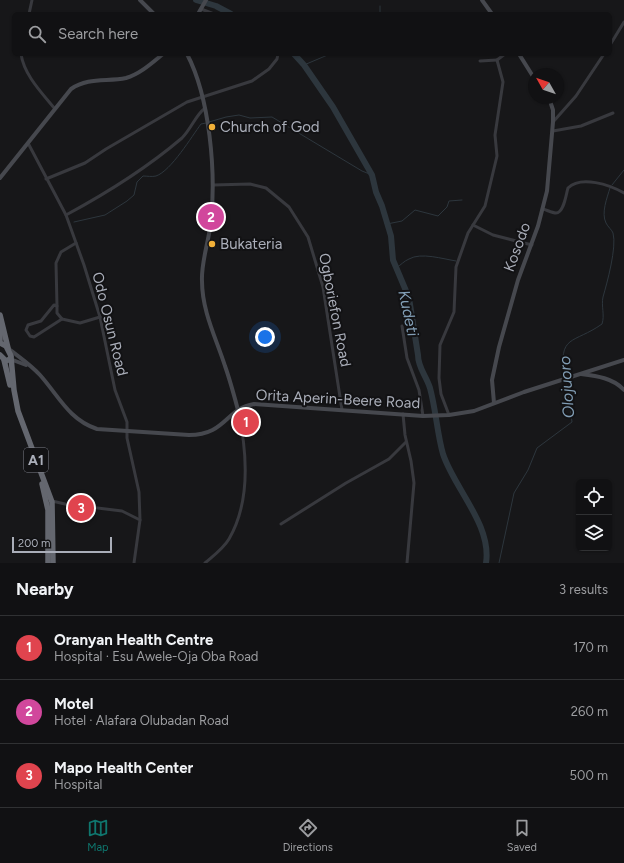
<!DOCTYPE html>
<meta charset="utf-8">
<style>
body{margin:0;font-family:Figtree,sans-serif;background:#1a1a1c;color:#f1f3f6}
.controls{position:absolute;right:12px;bottom:12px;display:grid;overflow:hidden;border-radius:6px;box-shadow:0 1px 3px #0004}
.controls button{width:36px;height:36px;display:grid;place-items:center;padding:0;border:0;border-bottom:1px solid #303133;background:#111113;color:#f1f3f6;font:20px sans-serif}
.compass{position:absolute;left:528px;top:68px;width:36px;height:36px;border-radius:50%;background:#111113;box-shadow:0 1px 3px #0004;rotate:310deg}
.scale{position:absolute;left:12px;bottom:10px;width:100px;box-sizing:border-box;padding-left:4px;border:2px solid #aaaeb9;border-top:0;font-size:11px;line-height:14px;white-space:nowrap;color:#aaaeb9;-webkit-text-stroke:3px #121214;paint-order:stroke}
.you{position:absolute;left:265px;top:337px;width:14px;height:14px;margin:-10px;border:3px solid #fff;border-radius:50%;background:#1a73e8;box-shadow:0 0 0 6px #1a73e833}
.badge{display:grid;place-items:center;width:26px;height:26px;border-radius:50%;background:#0f766e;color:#fff;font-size:13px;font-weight:700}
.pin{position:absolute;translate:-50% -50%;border:2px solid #fff;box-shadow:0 1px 4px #0006}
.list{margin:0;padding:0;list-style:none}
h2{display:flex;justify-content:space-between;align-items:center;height:52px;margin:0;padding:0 16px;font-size:17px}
h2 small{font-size:13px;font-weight:400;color:#9c9da0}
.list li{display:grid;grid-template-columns:26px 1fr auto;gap:12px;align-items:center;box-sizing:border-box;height:64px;padding:0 16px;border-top:1px solid #303133}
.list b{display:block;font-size:15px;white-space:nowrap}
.list p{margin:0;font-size:13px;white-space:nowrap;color:#9c9da0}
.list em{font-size:13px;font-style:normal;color:#9c9da0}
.icon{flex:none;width:22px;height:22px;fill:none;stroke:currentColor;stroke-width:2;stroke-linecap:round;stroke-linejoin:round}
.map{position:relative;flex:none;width:624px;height:563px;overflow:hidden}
.search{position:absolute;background:#111113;box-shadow:0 1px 3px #0004;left:12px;right:12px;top:12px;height:44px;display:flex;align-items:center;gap:10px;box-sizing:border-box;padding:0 14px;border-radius:6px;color:#9c9da0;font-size:15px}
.sheet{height:244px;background:#111113}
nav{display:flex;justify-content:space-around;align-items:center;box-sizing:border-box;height:56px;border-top:1px solid #303133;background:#111113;font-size:11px;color:#9c9da0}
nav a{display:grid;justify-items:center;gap:2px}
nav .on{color:#0f766e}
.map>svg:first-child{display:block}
</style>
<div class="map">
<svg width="624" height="563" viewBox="0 0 624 563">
<rect width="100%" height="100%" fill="#171719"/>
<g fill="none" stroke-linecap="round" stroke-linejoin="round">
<g stroke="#2d363d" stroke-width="1">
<polyline points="380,6 380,14"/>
<polyline points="304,65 330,54"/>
<polyline points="209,122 226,117 239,115 250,118 272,117 362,171 372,175"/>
<polyline points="612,185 624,170"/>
<path d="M74,222L105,215L127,201L134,195L137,182L143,176C147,176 152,177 156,176C171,171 192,136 201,124L206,123"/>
<polyline points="387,224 402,221 415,210 438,216 447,207 449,201 462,200"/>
<path d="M396,268C401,265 404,261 409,259C421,252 443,259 456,261"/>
<path d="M565,377C557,334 574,344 602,324C605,315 601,306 603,297C607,283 617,247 613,233C612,230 608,227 606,223C601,213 607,198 610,188"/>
<polyline points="499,563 514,493 528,470 537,448 572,422 566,380"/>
</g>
<g stroke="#2d363d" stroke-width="6">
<polyline points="196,0 216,6 231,14"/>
<path d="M294,54L304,65L333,107L372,175L376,192L382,206L391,236L393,260L409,298L418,355C418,368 426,375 430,388C436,410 437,433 443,454C454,488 492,525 486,563"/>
</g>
<g stroke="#38393e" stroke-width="3">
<polyline points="201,9 214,14"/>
<polyline points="29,14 32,0"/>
<polyline points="610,45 624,22"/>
<path d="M21,54C24,75 42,93 55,109"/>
<polyline points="480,61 497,60"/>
<polyline points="553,122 576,96 604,54"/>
<polyline points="553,131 581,126 613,113"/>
<polyline points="28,143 66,215 84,265 100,317 115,390 127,422 127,438 139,492 140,520"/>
<polyline points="46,179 85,163 106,149 187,102 252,81 269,69 277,59 278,54"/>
<polyline points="213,185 250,184 266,188 289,207 308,237 323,287 342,410"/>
<path d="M543,209C547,210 552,213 556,213C564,213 566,194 568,188C581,175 610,185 624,193"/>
<path d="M66,215C105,194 148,167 182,138C191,129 196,115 204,109"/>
<polyline points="473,225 493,235 532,245"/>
<polyline points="76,243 61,252 56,263 57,306 54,305 41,321 28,325 26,330 30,336 34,337 62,319 80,323 100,317"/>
<polyline points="57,306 57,313 62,319"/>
<polyline points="402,326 407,358 419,390 423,416"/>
<polyline points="403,414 405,435 411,461 414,483 407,563"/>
<polyline points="449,415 441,394 439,378 440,345 454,312 456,267 468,233 485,206 497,156 495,135 503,82 497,60 505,54"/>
<polyline points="52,501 65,504 122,511 140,520 134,563"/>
<polyline points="281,524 346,483 389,459 406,442"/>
<path d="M205,563C213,556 223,549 229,539C251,501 247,451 238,410"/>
</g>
<g stroke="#46484e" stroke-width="4">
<polyline points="140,0 154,14"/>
<polyline points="482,0 492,14"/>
<polyline points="198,14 206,0"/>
<path d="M187,54C210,98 216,172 211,221C209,241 201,262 202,281C202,311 216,338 225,366C230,380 234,395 238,410"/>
<polyline points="519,54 534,78"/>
<path d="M0,178L71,89C88,77 107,82 126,78C140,74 152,63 163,54"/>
<path d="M9,349C19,357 31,365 40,375C58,395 69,420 97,429L189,435C226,435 225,409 254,404L423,416L449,415L474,411L524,392L624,360"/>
<polyline points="10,359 26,365"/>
<path d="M581,374C597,376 613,378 624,390"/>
<polyline points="494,403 492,380 499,347 518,280 538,226 547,191 553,122 553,110 549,98"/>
</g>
<g stroke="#64676f" stroke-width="5.5">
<polyline points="0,315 8,348"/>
<polyline points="0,326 0,340"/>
<polyline points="0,343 6,346 11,356 10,359 6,361 0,355"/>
<polyline points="11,357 14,390 18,411 52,502 53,563"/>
<polyline points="4,360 10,385"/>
<polyline points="42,484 48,510 48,563"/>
</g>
</g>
<g fill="#f1b038" stroke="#121214" stroke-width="1.5">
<circle cx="212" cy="127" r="4"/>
<circle cx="212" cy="244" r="4"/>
</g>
<g text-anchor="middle" stroke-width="4" stroke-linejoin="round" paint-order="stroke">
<rect fill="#121214" stroke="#7c7f88" stroke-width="1" x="24" y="448" width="24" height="24" rx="3"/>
<g font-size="14" font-weight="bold" fill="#aaaeb9">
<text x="36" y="465">A1</text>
</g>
<g font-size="15" fill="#aaaeb9" stroke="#121214" text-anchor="start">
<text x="220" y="132">Church of God</text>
<text x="220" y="249">Bukateria</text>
</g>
<g font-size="15" fill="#aaaeb9" stroke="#121214">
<text transform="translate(517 247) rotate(-70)" y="5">Kosodo</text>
<text transform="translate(335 310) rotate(79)" y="5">Ogboriefon Road</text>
<text transform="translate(110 324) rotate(76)" y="5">Odo Osun Road</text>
<text transform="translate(338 399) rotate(3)" y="5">Orita Aperin-Beere Road</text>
</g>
<g font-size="16" font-style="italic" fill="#819db4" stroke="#121214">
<text transform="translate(409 313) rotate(78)" y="6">Kudeti</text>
<text transform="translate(566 387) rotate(-94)" y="6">Olojuoro</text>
</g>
</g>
</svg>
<div class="controls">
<button><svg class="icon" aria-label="locate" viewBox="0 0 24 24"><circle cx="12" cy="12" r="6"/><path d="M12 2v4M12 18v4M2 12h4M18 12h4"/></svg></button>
<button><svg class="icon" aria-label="layers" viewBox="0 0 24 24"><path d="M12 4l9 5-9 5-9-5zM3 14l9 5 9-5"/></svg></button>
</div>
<svg class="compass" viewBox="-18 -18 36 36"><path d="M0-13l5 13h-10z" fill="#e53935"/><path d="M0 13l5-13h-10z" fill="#9c9da0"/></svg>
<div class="scale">200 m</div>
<div class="you"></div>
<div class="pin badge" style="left:246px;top:422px;background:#e0444e">1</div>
<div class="pin badge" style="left:211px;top:217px;background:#d1479c">2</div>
<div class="pin badge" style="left:81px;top:508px;background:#e0444e">3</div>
<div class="search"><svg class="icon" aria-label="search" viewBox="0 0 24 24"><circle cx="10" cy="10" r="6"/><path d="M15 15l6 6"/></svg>Search here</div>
</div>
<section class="sheet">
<h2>Nearby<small>3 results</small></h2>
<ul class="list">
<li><span class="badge" style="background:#e0444e">1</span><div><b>Oranyan Health Centre</b><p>Hospital · Esu Awele-Oja Oba Road</p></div><em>170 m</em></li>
<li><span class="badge" style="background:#d1479c">2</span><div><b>Motel</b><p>Hotel · Alafara Olubadan Road</p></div><em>260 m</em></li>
<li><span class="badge" style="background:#e0444e">3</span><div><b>Mapo Health Center</b><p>Hospital</p></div><em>500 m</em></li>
</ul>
</section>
<nav>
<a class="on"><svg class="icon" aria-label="map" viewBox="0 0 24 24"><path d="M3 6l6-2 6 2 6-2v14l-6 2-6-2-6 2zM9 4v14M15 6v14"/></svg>Map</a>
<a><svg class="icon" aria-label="directions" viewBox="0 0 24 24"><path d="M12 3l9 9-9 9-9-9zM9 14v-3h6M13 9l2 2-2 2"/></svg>Directions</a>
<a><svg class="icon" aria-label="saved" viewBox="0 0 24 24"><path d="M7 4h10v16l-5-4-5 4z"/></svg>Saved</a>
</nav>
